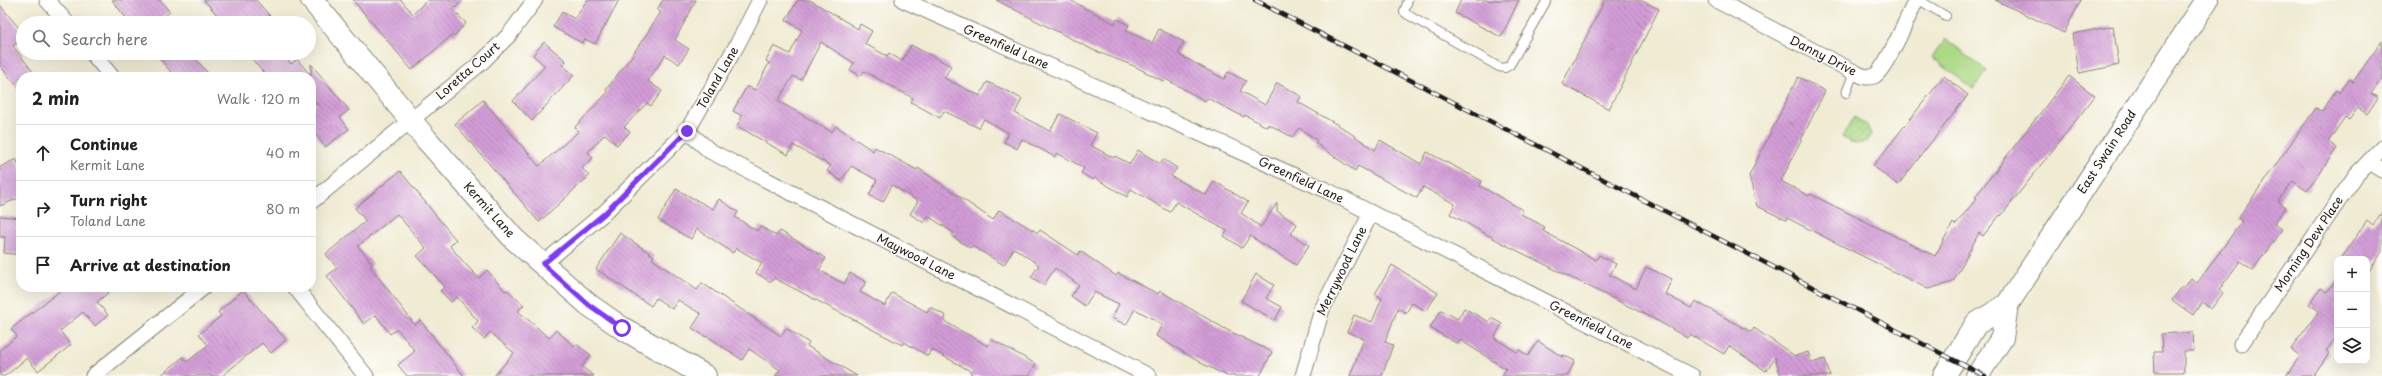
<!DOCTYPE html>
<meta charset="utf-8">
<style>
body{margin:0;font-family:"Playpen Sans",sans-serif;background:#f6f6f6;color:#202124}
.controls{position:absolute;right:12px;bottom:12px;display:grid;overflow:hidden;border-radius:8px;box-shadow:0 4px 16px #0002}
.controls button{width:36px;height:36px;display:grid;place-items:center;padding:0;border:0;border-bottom:1px solid #e0e0e0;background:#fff;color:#202124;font:20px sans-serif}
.stop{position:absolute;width:12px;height:12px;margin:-9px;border:3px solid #7c3aed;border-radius:50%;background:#fff}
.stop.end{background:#7c3aed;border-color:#fff;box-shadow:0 1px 4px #0008}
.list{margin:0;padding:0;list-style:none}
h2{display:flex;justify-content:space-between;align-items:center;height:52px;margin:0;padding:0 16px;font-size:17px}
h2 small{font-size:13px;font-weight:400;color:#757577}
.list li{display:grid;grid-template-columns:26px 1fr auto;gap:12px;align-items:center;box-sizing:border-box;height:56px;padding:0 16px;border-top:1px solid #e0e0e0}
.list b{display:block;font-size:15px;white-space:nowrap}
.list p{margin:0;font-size:13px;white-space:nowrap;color:#757577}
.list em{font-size:13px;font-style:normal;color:#757577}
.icon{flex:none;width:22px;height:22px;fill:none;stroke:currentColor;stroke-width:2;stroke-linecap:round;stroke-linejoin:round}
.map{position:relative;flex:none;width:2382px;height:376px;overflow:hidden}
.search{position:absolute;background:#fff;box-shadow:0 4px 16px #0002;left:16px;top:16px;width:300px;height:44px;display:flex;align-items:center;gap:10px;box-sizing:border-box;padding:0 14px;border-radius:22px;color:#757577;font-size:15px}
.panel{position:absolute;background:#fff;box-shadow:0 4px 16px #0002;left:16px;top:72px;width:300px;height:220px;border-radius:16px}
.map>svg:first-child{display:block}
</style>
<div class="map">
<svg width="2382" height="376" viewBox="0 0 2382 376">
<defs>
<pattern id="park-dots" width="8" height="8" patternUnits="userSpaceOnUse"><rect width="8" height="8" fill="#acd986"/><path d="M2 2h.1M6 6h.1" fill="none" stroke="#93ba73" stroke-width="1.8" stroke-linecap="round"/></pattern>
<pattern id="building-back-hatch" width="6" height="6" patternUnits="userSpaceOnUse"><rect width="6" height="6" fill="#d39dd7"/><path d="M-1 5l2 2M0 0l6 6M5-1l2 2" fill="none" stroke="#aa7fae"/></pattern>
</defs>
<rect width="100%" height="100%" fill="#fdfcf7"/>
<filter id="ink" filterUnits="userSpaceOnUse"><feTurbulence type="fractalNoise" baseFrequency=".025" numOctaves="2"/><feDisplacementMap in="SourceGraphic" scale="8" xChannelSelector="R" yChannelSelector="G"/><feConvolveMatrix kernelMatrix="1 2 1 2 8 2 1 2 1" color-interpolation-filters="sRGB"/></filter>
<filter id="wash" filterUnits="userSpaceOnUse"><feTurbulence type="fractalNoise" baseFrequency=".012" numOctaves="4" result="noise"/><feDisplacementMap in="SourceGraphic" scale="16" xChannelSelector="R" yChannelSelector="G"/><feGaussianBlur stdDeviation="0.9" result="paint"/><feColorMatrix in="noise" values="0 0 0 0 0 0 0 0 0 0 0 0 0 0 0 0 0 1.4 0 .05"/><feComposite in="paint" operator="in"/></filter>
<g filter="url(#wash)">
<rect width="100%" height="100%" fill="#f0ebd3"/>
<polygon fill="url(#park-dots)" stroke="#647a51" points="1854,117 1867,125 1871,134 1866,142 1855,144 1842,137"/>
<polygon fill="#acd986" stroke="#647a51" points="1946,39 1987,71 1973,89 1932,57"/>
<g id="blocks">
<g fill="url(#building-back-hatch)">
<polygon points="112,0 160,0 170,12 156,23 130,23"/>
<polygon points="204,0 256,0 276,23 224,23"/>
<polygon points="353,0 401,0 413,14 427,0 463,0 453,10 466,23 454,36 452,35 412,70"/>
<polygon points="587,0 619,0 595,44 585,39 582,43 553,27 562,12 575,19"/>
<polygon points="663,0 696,0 675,40 689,49 679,64 665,55 648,81 662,91 651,106 647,103 624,127 630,132 617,145 605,134 588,152 593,158 582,168 589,176 539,222 455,124 483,100 539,166 579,131 575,127 608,92 606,90 631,57 661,12 657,10"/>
<polygon points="798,0 810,0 858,29 860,24 872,31 865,44 887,56 889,53 902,61 911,45 951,66 944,78 980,96 987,82 1005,90 1022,99 1015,113 1050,131 1060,114 1097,133 1090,145 1114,158 1115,156 1130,164 1138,150 1160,164 1163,159 1177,168 1171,176 1206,195 1214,181 1248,202 1241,213 1261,227 1277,203 1277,211 1297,224 1291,234 1309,245 1296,265 1250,236 1242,248 1224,236 1227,231 1176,202 1170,212 1131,189 1127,197 1095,178 1093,180 1081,173 1084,168 1057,153 1055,157 1022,139 1017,149 1004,142 1009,133 984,119 979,128 944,111 940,118 911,102 913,98 864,71 861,76 850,70 854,63 821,42 801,80 793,76 778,101 832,132 836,126 873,151 875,147 917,170 918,168 993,220 999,210 1038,233 1040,230 1078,255 1080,251 1116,276 1118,273 1158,294 1160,291 1227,330 1272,352 1260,376 1227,376 1201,363 1156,336 1162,324 1135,309 1126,325 1112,318 1119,304 1094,292 1085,306 1071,296 1079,285 1055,268 1044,285 1031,277 1039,265 1014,248 1004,265 972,246 970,248 952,236 954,233 928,216 924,223 910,214 918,201 892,185 883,202 869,195 877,180 851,166 841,181 827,171 831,166 793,145 788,155 737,126 742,116 733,111 747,86 755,90 769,63 766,61 774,46 790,54 802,30 786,20"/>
<polygon points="996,0 1070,0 1115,24 1117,19 1129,25 1126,31 1152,43 1159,29 1184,42 1178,54 1224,79 1228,72 1246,81 1240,91 1265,105 1277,83 1301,96 1298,102 1343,128 1375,150 1380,140 1421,164 1427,152 1482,181 1480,186 1523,210 1521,214 1545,227 1543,231 1596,260 1599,255 1616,264 1610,275 1636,289 1646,267 1672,279 1665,294 1691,308 1695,301 1751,332 1754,328 1795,356 1808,352 1812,363 1825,359 1830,376 1781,376 1775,357 1766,371 1729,346 1724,354 1690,334 1687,338 1658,321 1504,244 1450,214 1455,204 1423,187 1417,198 1358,166 1355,171 1315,143 1317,140 1299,128 1292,137 1268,124 1267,127 1245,115 1244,117 1207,98 1205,101 1164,78 1163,81 1134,66 1093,50"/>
<polygon points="1461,0 1519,0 1501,37 1455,13"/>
<polygon points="1605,0 1640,0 1659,9 1609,109 1562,84"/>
<polygon points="1995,0 2081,0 2064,33"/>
<polygon points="0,5 23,33 23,38 13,46 37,77 21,77 21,91 0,66"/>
<polygon points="2113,26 2119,65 2079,73 2073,34"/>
<polygon points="2382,41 2382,78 2371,94 2378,98 2367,114 2358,108 2349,120 2345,117 2328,142 2337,148 2307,191 2293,181 2278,201 2286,207 2274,224 2282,229 2253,270 2240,261 2219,290 2223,293 2211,309 2202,302 2193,315 2172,300 2182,287 2184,288 2191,278 2197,283 2201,278 2242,221 2238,218 2316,108 2322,112 2336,90 2339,93 2349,79 2353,82"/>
<polygon points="544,42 566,61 562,65 574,75 532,121 513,101 545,66 533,55"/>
<polygon points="155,53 191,53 211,77 175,77"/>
<polygon points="247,53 282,53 291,64 297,59 311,76 311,64 349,110 340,117 349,129 325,147 311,128 311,108 317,104 311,96 311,77 267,77"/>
<polygon points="1944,76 1968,95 1898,185 1873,166"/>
<polygon points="2069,76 2095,96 2001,216 2000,215 1983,236 1979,233 1953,282 1928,289 1787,218 1786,220 1757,206 1749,176 1798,77 1825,91 1781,181 1809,196 1810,194 1935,256 1953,223 1955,225 1977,198 1975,197"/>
<polygon points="16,159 21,170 21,197 0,206 0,167"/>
<polygon points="400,171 456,240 450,246 468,267 479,278 487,270 505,291 507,290 524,305 518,311 549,338 556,330 574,346 576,344 591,355 582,367 594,376 494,376 514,353 490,332 484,339 472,328 478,321 457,297 451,302 440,291 445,287 417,256 426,248 397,214 358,246 373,264 370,266 415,325 420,320 464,376 407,376 398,365 415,351 397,329 390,334 376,315 364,324 327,276 337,268 326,254 366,221 355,208"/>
<polygon points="676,189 713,209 719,199 738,212 735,217 757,231 760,226 776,236 780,231 826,258 819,270 844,284 850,273 866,282 860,292 885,306 892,293 927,312 930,307 946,316 944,321 988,346 991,339 1036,364 1029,376 970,376 972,372 931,349 928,356 904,342 902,345 774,278 771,282 756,273 762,263 736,248 733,253 697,229 691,239 658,220"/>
<polygon points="2382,212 2382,252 2367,274 2367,259 2341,259 2367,220 2373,225"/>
<polygon points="0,216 21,218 21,255 4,253 5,237 0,237"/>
<polygon points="620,233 654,256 652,259 697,290 702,283 781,336 786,328 809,343 807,346 857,376 775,376 780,370 749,349 742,360 707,336 706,337 692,328 701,314 678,300 672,309 656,298 651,306 596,269"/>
<polygon points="1392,265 1438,293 1426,311 1412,303 1406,313 1398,308 1385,342 1393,345 1382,376 1350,376 1364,339 1347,332 1354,315 1372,322 1382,298 1375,294"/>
<polygon points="1256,274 1274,285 1266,298 1282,307 1275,320 1241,301"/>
<polygon points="2337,279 2337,336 2326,351 2329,353 2313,376 2286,376 2300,356 2291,349 2319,311 2309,304 2321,288 2327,292"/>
<polygon points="65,287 115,287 97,302 108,315 95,326 83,312 60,331 71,345 38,371 27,358 5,376 0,376 0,350 17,336 11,329"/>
<polygon points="243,290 286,340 271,353 262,343 222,376 160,376 183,357 187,362 208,345 199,334 221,316 218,312"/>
<polygon points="1464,308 1489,322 1491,318 1502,324 1494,338 1517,352 1519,350 1528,356 1538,341 1562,357 1563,355 1575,361 1567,376 1502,376 1506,369 1460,340 1458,344 1430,328 1441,310 1458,319"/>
<polygon points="2193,332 2194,351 2184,351 2184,372 2155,372 2154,352 2162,352 2161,334"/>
</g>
</g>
</g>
<g filter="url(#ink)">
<use href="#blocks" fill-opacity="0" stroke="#868478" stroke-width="1"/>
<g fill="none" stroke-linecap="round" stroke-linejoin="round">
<defs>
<g id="lane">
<polyline points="1408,0 1404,12 1408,15 1499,67 1505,68 1510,65 1547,0"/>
<polyline points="1919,0 1946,16"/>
<polyline points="1846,93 1854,72"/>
</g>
<g id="street">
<polyline points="47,0 67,23"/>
<polyline points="903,0 1328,191 1692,376"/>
<path d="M1716,0L1854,72C1860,75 1867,79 1874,76C1886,70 1909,14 1916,0"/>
<polyline points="92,53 112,77"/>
<polyline points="687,131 710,151 1149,376"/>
<polyline points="2369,162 2382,170"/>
<polyline points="311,202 482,62 509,35 535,0"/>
<polyline points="543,264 604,213 687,131 737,45 760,0"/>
<polyline points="295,287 366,376"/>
<polyline points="2241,344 2356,175 2382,148"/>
<polyline points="93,376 204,287"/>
<polyline points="1303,376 1322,309 1371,213"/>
</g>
<g id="secondary">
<polyline points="312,0 427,140 514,239 589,305 622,328 705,376"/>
<polyline points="1944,376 1976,324 2007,305 2207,0"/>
<polyline points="1977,376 2002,338 2007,305"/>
</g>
</defs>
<use href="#lane" stroke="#868478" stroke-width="10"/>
<use href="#street" stroke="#868478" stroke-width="17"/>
<use href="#secondary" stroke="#868478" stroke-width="24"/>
<use href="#lane" stroke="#fff" stroke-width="8"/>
<use href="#street" stroke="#fff" stroke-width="15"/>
<use href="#secondary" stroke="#fff" stroke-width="22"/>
<defs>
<polyline id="rail" points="1255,0 1985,376"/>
</defs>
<use href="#rail" stroke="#1c1c1c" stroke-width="4.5"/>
<use href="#rail" stroke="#fdfcf7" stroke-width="3" stroke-dasharray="9" stroke-linecap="butt"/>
</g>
</g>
<g fill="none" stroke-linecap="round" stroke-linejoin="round" filter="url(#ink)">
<polyline stroke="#7c3aed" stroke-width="5" points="622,328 589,305 543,264 604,214 687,131"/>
</g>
<g text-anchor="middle" stroke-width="3" stroke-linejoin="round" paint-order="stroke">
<g font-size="12" fill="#1c1c1c" stroke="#fdfcf7">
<text transform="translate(1006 47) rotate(24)" y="4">Greenfield Lane</text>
<text transform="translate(1823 56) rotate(27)" y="4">Danny Drive</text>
<text transform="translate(468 71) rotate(-41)" y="4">Loretta Court</text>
<text transform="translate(718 78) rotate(-60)" y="4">Toland Lane</text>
<text transform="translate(2107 152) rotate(-57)" y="4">East Swain Road</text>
<text transform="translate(1301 180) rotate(25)" y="4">Greenfield Lane</text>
<text transform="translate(489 210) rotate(48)" y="4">Kermit Lane</text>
<text transform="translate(2309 244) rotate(-56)" y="4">Morning Dew Place</text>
<text transform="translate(916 257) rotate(27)" y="4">Maywood Lane</text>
<text transform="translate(1342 271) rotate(-64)" y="4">Merrywood Lane</text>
<text transform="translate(1591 325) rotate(27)" y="4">Greenfield Lane</text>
</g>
</g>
</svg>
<div class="controls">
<button>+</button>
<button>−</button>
<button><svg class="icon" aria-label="layers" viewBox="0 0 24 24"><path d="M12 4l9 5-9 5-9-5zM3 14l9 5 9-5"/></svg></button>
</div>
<div class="stop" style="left:622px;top:328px"></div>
<div class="stop end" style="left:687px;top:131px"></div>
<div class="search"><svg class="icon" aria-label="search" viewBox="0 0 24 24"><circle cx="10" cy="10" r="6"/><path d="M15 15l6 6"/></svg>Search here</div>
<section class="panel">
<h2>2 min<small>Walk · 120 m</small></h2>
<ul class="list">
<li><svg class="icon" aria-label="ahead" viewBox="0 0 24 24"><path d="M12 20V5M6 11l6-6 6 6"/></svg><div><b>Continue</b><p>Kermit Lane</p></div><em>40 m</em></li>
<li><svg class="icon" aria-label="right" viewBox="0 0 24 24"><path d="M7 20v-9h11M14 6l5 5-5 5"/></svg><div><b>Turn right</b><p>Toland Lane</p></div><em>80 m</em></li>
<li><svg class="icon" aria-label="arrive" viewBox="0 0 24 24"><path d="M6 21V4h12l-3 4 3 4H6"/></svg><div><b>Arrive at destination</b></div></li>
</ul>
</section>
</div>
